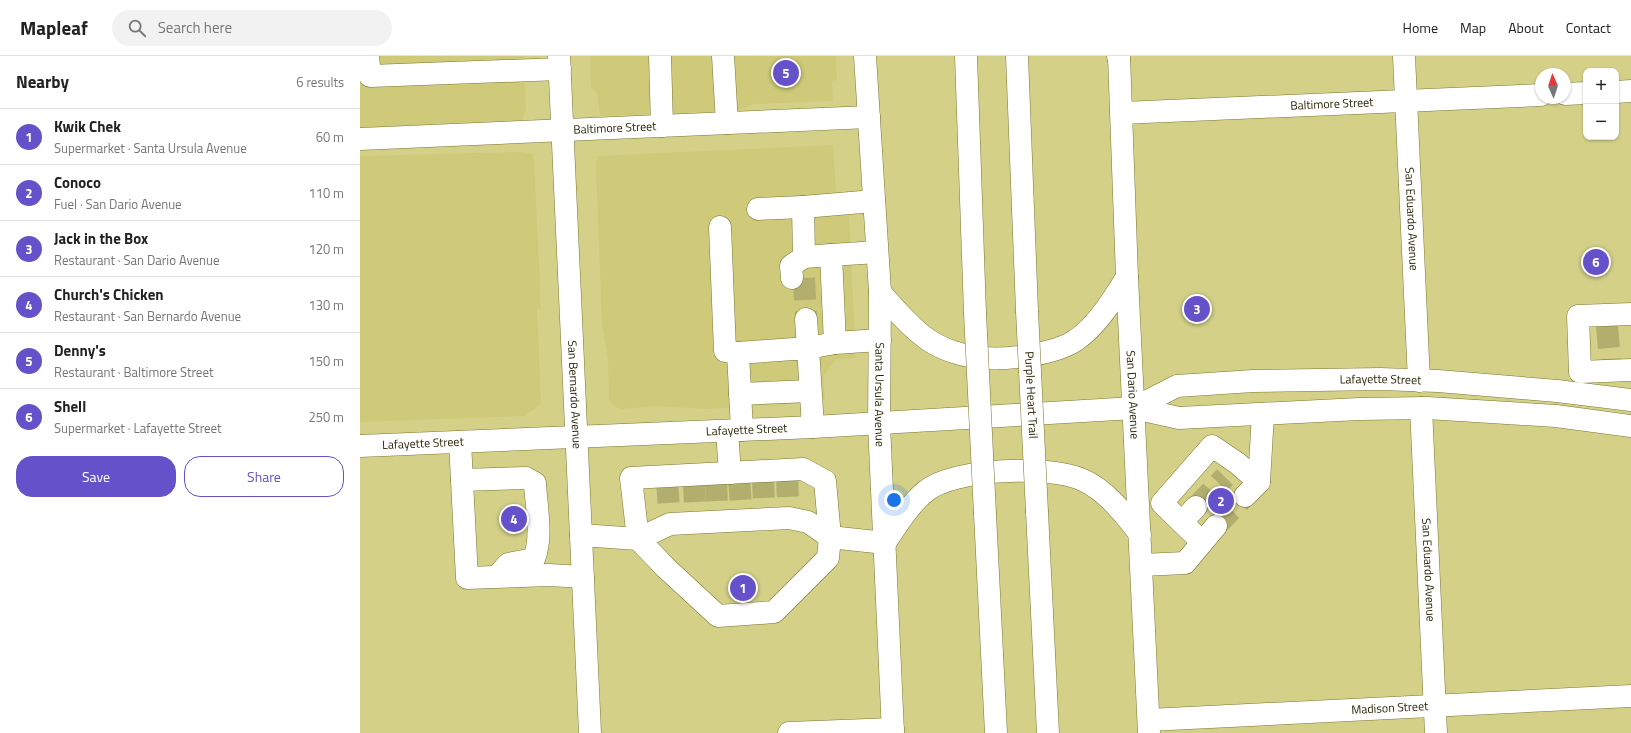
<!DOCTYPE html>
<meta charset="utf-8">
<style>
body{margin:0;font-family:"Titillium Web",sans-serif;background:#f2f2f2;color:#222}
.controls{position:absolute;right:12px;top:12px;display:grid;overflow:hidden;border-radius:8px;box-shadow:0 1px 3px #0004}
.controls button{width:36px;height:36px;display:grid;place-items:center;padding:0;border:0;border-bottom:1px solid #e0e0e0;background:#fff;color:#222;font:20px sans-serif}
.compass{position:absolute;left:1175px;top:12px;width:36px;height:36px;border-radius:50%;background:#fff;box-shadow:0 1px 3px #0004;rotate:357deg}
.you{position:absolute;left:534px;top:444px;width:14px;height:14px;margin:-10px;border:3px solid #fff;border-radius:50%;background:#1a73e8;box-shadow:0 0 0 6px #1a73e833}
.badge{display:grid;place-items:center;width:26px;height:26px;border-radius:50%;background:#6551ca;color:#fff;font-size:13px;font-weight:700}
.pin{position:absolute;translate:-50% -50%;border:2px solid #fff;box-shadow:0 1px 4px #0006}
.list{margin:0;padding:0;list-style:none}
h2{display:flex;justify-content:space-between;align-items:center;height:52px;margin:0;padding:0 16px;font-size:17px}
h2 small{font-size:13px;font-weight:400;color:#767676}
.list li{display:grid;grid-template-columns:26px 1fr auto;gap:12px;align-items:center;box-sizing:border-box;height:56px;padding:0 16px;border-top:1px solid #e0e0e0}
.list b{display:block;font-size:15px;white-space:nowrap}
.list p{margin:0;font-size:13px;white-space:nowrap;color:#767676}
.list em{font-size:13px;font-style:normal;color:#767676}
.actions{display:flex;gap:8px;padding:12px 16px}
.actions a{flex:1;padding:9px 0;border:1px solid #6551ca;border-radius:16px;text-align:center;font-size:14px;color:#6551ca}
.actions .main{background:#6551ca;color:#fff}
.icon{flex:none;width:22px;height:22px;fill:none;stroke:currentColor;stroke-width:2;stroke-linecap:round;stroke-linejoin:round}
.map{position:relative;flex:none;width:1271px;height:677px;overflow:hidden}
header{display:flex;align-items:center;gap:24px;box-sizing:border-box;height:56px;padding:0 20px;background:#fff;border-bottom:1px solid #e0e0e0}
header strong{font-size:19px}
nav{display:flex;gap:22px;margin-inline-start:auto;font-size:14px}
.search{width:280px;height:36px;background:#f2f2f2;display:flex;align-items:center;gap:10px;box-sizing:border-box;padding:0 14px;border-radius:22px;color:#767676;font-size:15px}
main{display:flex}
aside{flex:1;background:#fff}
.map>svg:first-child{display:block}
</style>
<header>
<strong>Mapleaf</strong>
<div class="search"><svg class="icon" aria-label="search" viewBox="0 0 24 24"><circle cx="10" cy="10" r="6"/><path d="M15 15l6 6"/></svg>Search here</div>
<nav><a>Home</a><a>Map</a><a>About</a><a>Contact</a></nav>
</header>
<main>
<aside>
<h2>Nearby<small>6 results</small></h2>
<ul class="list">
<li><span class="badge">1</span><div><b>Kwik Chek</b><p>Supermarket · Santa Ursula Avenue</p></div><em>60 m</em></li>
<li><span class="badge">2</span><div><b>Conoco</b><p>Fuel · San Dario Avenue</p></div><em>110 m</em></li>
<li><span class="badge">3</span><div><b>Jack in the Box</b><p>Restaurant · San Dario Avenue</p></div><em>120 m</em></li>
<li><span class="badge">4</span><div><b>Church's Chicken</b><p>Restaurant · San Bernardo Avenue</p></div><em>130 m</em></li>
<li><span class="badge">5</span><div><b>Denny's</b><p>Restaurant · Baltimore Street</p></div><em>150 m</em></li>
<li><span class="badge">6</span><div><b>Shell</b><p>Supermarket · Lafayette Street</p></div><em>250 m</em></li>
</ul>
<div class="actions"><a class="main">Save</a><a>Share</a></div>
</aside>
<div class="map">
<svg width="1271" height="677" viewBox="0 0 1271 677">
<rect width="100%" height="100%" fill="#d4d088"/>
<g fill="#ceca79">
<polygon points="0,0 164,0 166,54 162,64 0,72"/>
<polygon points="230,0 476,0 477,24 472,25 473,45 393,48 380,55 240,60 237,37 231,32"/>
<polygon points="473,89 476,135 489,158 496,302 477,303 463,320 465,344 449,347 347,353 297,350 262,353 256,351 249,345 248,302 242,269 236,111 237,100"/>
<polygon points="162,96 173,98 174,105 181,253 177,253 181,348 165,360 0,366 0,100"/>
</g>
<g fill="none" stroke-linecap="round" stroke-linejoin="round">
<g stroke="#b2ae6e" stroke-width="22" stroke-dasharray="22 11" stroke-linecap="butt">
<polyline points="444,222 446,263"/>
<polyline points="1247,270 1250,304"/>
<polyline points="427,419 428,448"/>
<polyline points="403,420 404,449"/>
<polyline points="379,422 381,450"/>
<polyline points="356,423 357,451"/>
<polyline points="334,424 335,452"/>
<polyline points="307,425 309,454"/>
<polyline points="836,451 865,421"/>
<polyline points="856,470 885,440"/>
</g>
<defs>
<g id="minor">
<polyline points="8,0 10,20 200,13"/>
<polyline points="300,0 302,70"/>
<polyline points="363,0 367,67"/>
<path id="s1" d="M1044,0L1059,325"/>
<polyline points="1256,36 1271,35"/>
<polyline points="1205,38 1226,37"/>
<path id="s2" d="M762,57L1181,39"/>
<path id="s3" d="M0,83L509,61"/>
<polyline points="398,153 443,151"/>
<polyline points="360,171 365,295 378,297"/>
<polyline points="471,199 444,201 443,151 514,145"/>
<polyline points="432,222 431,210 444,201"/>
<polyline points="1271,258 1218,260 1220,316 1271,314"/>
<polyline points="446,263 448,292 475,287 471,199 517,196"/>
<polyline points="475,287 520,284"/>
<polyline points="380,338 450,335"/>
<path id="s4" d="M1061,352L1076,677"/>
<polyline points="382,374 378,297 448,292 453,371"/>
<polyline points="367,375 370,417"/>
<polyline points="100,386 107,522 189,519 223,521"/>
<polygon points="443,413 465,425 470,481 468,502 414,556 358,560 306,512 278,483 271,422"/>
<path d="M102,424L166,422L175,427C176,450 183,480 174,503L148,508L141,516"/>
<polyline points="899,426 903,358"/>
<polyline points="822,466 836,451"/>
<polyline points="221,479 278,483 310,468 429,462 448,466 470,481 525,487"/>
<polyline points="842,486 802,447 852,390 877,407 899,426 885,440"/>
<polyline points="782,509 825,507 856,470"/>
<path id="s5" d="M789,664L1271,640"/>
<polyline points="429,677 533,673"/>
</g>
<g id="major">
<path id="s6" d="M199,0L230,677"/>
<path id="s7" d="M505,0L520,236L519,368L533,677"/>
<path id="s8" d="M759,0L767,221L789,677"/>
<path d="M520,236C534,252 549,270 567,283C582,294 606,301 624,302C648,304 696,298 716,284C737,270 754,242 767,221"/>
<path id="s9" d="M774,352L817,330L893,325L1020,323L1078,325L1197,335L1271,344"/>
<path id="s10" d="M0,390L453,371L774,352L819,362L999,353L1067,352L1196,360L1271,370"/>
<path d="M525,487C537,469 549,449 566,435C594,412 691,409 723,424C747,435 764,458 780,478"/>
</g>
<g id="highway">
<polyline points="606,0 615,257"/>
<polyline points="657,0 667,255"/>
<polyline points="758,0 759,4"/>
<polyline points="677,456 688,677"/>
<polyline points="625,458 636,677"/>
</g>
</defs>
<use href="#minor" stroke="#7a762f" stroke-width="23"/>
<use href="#major" stroke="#7a762f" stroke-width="23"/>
<use href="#highway" stroke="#7a762f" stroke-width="23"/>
<use href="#minor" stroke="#fff" stroke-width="22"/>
<use href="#major" stroke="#fff" stroke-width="22"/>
<use href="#highway" stroke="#fff" stroke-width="22"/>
<defs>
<g id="highway-bridge">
<path id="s11" d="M667,255L677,456"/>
<polyline points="615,257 625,458"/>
</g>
</defs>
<use href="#highway-bridge" stroke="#7a762f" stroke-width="23" stroke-linecap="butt"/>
<use href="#highway-bridge" stroke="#fff" stroke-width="22"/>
</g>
<g text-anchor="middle" stroke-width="3" stroke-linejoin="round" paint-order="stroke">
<g font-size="12" fill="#282608" stroke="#f1efcc">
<text dy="4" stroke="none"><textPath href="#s2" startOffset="210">Baltimore Street</textPath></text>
<text dy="4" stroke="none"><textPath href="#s3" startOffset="255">Baltimore Street</textPath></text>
<text dy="4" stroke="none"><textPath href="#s1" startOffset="163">San Eduardo Avenue</textPath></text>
<text dy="4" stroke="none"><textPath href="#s9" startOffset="252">Lafayette Street</textPath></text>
<text dy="4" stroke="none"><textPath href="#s7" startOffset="339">Santa Ursula Avenue</textPath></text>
<text dy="4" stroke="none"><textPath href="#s6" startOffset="339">San Bernardo Avenue</textPath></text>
<text dy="4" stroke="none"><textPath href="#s11" startOffset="84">Purple Heart Trail</textPath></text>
<text dy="4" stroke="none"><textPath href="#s8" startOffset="339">San Dario Avenue</textPath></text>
<text dy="4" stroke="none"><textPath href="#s10" startOffset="387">Lafayette Street</textPath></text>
<text dy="4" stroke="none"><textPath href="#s10" startOffset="63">Lafayette Street</textPath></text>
<text dy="4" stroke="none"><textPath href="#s4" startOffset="162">San Eduardo Avenue</textPath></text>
<text dy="4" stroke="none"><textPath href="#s5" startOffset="241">Madison Street</textPath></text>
</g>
</g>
</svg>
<div class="controls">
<button>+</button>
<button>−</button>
</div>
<svg class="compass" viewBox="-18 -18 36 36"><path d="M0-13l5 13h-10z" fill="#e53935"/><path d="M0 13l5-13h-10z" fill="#767676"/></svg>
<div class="you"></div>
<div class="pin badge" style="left:383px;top:532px">1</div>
<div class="pin badge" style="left:861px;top:445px">2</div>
<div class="pin badge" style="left:837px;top:253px">3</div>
<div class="pin badge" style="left:154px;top:463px">4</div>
<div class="pin badge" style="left:426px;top:17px">5</div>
<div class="pin badge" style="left:1236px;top:206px">6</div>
</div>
</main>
